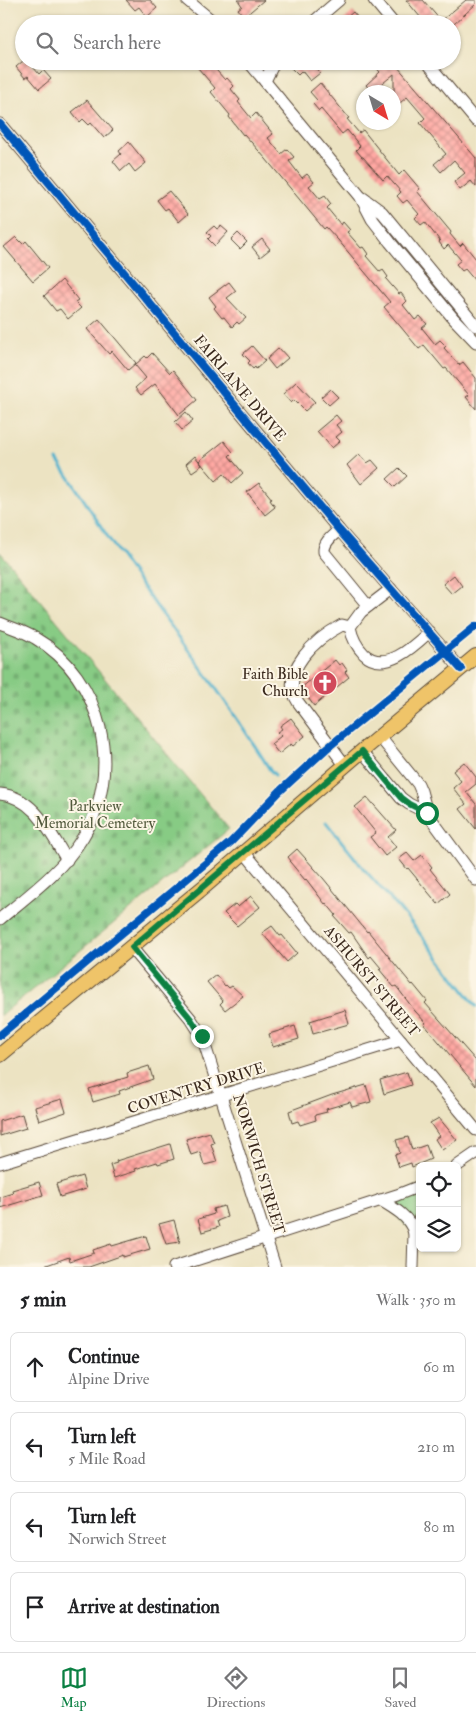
<!DOCTYPE html>
<meta charset="utf-8">
<style>
body{margin:0;font-family:"IM FELL Double Pica",serif;background:#f6f6f6;color:#202124}
.controls{position:absolute;right:15px;bottom:15px;display:grid;overflow:hidden;border-radius:8px;box-shadow:0 1px 4px #0004}
.controls button{width:45px;height:45px;display:grid;place-items:center;padding:0;border:0;border-bottom:1px solid #e0e0e0;background:#fff;color:#202124;font:25px sans-serif}
.compass{position:absolute;left:356px;top:85px;width:45px;height:45px;border-radius:50%;background:#fff;box-shadow:0 1px 4px #0004;rotate:142deg}
.stop{position:absolute;width:15px;height:15px;margin:-11px;border:4px solid #0b8043;border-radius:50%;background:#fff}
.stop.end{background:#0b8043;border-color:#fff;box-shadow:0 1px 5px #0008}
.list{margin:0;padding:0;list-style:none}
h2{display:flex;justify-content:space-between;align-items:center;height:65px;margin:0;padding:0 20px;font-size:21px}
h2 small{font-size:16px;font-weight:400;color:#757577}
.list li{display:grid;grid-template-columns:32px 1fr auto;gap:15px;align-items:center;box-sizing:border-box;height:70px;margin:0 10px 10px;padding:0 10px;border:1px solid #e0e0e0;border-radius:8px}
.list b{display:block;font-size:19px;white-space:nowrap}
.list p{margin:0;font-size:16px;white-space:nowrap;color:#757577}
.list em{font-size:16px;font-style:normal;color:#757577}
.icon{flex:none;width:28px;height:28px;fill:none;stroke:currentColor;stroke-width:2;stroke-linecap:round;stroke-linejoin:round}
.map{position:relative;flex:none;width:476px;height:1267px;overflow:hidden}
.search{position:absolute;background:#fff;box-shadow:0 1px 4px #0004;left:15px;right:15px;top:15px;height:55px;display:flex;align-items:center;gap:12px;box-sizing:border-box;padding:0 18px;border-radius:28px;color:#757577;font-size:19px}
.sheet{height:385px;background:#fff}
nav{display:flex;justify-content:space-around;align-items:center;box-sizing:border-box;height:70px;border-top:1px solid #e0e0e0;background:#fff;font-size:14px;color:#757577}
nav a{display:grid;justify-items:center;gap:2px}
nav .on{color:#0b8043}
.map>svg:first-child{display:block}
</style>
<div class="map">
<svg width="476" height="1267" viewBox="0 0 476 1267">
<defs>
<pattern id="cemetery-stones" width="16" height="16" patternUnits="userSpaceOnUse" patternTransform="scale(1.25)"><rect width="16" height="16" fill="#87cb84"/><path d="M2 7V4a2 2 0 0 1 4 0v3zM10 15v-3a2 2 0 0 1 4 0v3z" fill="#75ae72"/></pattern>
<pattern id="building-cross-hatch" width="8" height="8" patternUnits="userSpaceOnUse" patternTransform="scale(1.25)"><rect width="8" height="8" fill="#ffa7a2"/><path d="M0 0l8 8M0 8l8-8" fill="none" stroke="#d08883"/></pattern>
</defs>
<rect width="100%" height="100%" fill="#fcf5e5"/>
<filter id="ink" filterUnits="userSpaceOnUse"><feTurbulence type="fractalNoise" baseFrequency=".02" numOctaves="2"/><feDisplacementMap in="SourceGraphic" scale="10" xChannelSelector="R" yChannelSelector="G"/><feConvolveMatrix kernelMatrix="1 2 1 2 8 2 1 2 1" color-interpolation-filters="sRGB"/></filter>
<filter id="wash" filterUnits="userSpaceOnUse"><feTurbulence type="fractalNoise" baseFrequency=".0096" numOctaves="4" result="noise"/><feDisplacementMap in="SourceGraphic" scale="20" xChannelSelector="R" yChannelSelector="G"/><feGaussianBlur stdDeviation="1.12" result="paint"/><feColorMatrix in="noise" values="0 0 0 0 0 0 0 0 0 0 0 0 0 0 0 0 0 1.4 0 .05"/><feComposite in="paint" operator="in"/></filter>
<g filter="url(#wash)">
<rect width="100%" height="100%" fill="#ece3c2"/>
<polygon fill="#87cb84" stroke="#617a51" points="420,1186 420,1218 414,1233 380,1200"/>
<polygon fill="url(#cemetery-stones)" stroke="#617a51" points="0,552 229,829 0,1016"/>
<g fill="none" stroke-linecap="round" stroke-linejoin="round">
<g stroke="#4db0cc" stroke-width="3">
<path d="M57,460C83,496 105,535 131,571C178,637 228,701 270,770L275,775"/>
<polyline points="326,822 363,868 410,921 476,1006"/>
</g>
</g>
<g id="blocks">
<g fill="url(#building-cross-hatch)">
<polygon points="126,0 150,0 157,8 147,17 139,7 135,10"/>
<polygon points="238,0 264,0 244,17 238,9 242,6"/>
<polygon points="406,0 423,0 441,21 466,0 476,0 476,4 454,24 426,24"/>
<polygon points="353,12 363,24 339,24"/>
<polygon points="23,61 28,61 39,74 43,70 51,79 39,89 28,76 25,78 16,67"/>
<polygon points="192,61 208,61 225,80 227,78 234,86 231,89 240,100 238,102 251,118 256,113 273,134 268,138 281,154 287,149 294,157 289,161 302,178 307,174 314,182 309,186 320,199 325,196 331,204 327,208 341,225 343,222 350,230 347,232 361,248 363,247 368,254 366,256 380,272 383,270 388,277 386,279 399,294 401,293 407,301 403,305 415,320 420,316 427,324 422,328 435,344 440,340 446,346 444,348 459,365 463,362 476,378 476,409 466,397 469,395 446,368 444,369 424,345 419,349 400,326 384,307 390,302 338,240 326,227 324,229 266,159 244,134 243,135 229,117 230,115 211,92 215,88"/>
<polygon points="299,61 310,61 320,73 310,81 302,71 298,75 291,68"/>
<polygon points="378,61 402,61 397,66 476,158 476,187 471,181 460,190 454,182 465,173 454,160 441,172 434,164 446,154 420,123 425,118 407,97 394,108 394,74 372,92 366,85 380,72 374,65"/>
<polygon points="320,83 349,118 347,119 359,133 363,130 399,175 404,170 420,189 417,191 451,232 450,234 460,246 463,243 476,259 476,282 465,269 462,271 456,264 461,260 448,245 444,249 439,242 440,241 425,222 421,225 415,218 419,214 407,200 403,203 397,196 401,192 387,176 383,180 363,157 362,157 356,150 360,146 347,130 342,134 321,109 319,111 313,104 317,100 310,92"/>
<polygon points="87,100 113,130 104,138 91,123 89,125 83,119 80,122 72,112"/>
<polygon points="129,142 146,163 135,172 129,164 121,171 113,161 121,154 119,151"/>
<polygon points="169,191 188,214 179,222 168,208 165,210 157,200"/>
<polygon points="214,226 217,229 221,226 228,232 215,246 208,239 211,236 207,232"/>
<polygon points="238,233 247,242 240,249 231,240"/>
<polygon points="16,237 23,244 26,241 48,268 33,281 4,247"/>
<polygon points="262,239 270,249 260,257 252,247"/>
<polygon points="62,280 78,300 75,302 81,308 68,319 60,309 56,311 44,296"/>
<polygon points="229,282 236,291 227,298 246,318 239,324 237,322 232,327 224,317 222,318 214,308 216,306 209,297"/>
<polygon points="99,319 136,363 128,370 112,351 109,354 87,329"/>
<polygon points="252,346 265,361 256,369 255,367 253,369 248,363 250,361 243,354"/>
<polygon points="279,348 288,358 275,369 267,359"/>
<polygon points="152,353 170,373 173,370 197,400 179,415 155,384 141,395 135,388 146,378 135,365 145,356 147,358"/>
<polygon points="296,382 315,402 305,411 294,400 291,403 283,394"/>
<polygon points="330,389 338,397 329,405 321,397"/>
<polygon points="186,412 193,421 182,430 175,422"/>
<polygon points="336,415 341,421 336,425 342,432 336,437 340,441 332,448 317,431"/>
<polygon points="224,441 233,452 229,456 243,473 232,483 224,474 216,481 199,461"/>
<polygon points="359,454 367,463 372,460 379,468 361,484 347,465"/>
<polygon points="195,456 202,465 192,472 186,464"/>
<polygon points="399,468 407,476 395,487 387,479"/>
<polygon points="259,483 272,499 270,500 275,507 265,515 247,492"/>
<polygon points="454,575 462,586 452,594 443,584"/>
<polygon points="335,660 339,665 342,663 347,670 345,672 349,677 314,706 301,688"/>
<polygon points="291,718 305,736 293,746 291,744 279,754 271,744 281,736 277,732 282,729 280,726"/>
<polygon points="464,762 476,777 476,784 466,792 476,804 476,829 460,809 466,804 453,788 461,781 453,771"/>
<polygon points="367,797 396,830 388,837 396,847 385,856 370,837 376,833 355,807"/>
<polygon points="297,849 323,878 367,932 368,931 412,985 413,984 427,1001 425,1003 476,1061 476,1086 424,1024 426,1023 415,1011 396,986 394,987 379,969 381,968 371,956 369,958 351,932 349,933 334,916 336,915 326,903 325,904 306,879 305,880 290,862 291,861 288,857"/>
<polygon points="407,853 414,861 422,855 432,867 430,869 450,894 438,904 408,868 407,869 399,859"/>
<polygon points="251,896 260,907 237,926 224,913 235,904 238,907"/>
<polygon points="272,926 280,936 282,935 297,953 287,962 262,933"/>
<polygon points="216,975 225,986 226,985 229,988 232,986 243,996 225,1010 220,1004 223,1001 207,982"/>
<polygon points="345,1010 349,1024 313,1034 310,1021"/>
<polygon points="295,1026 299,1039 273,1047 269,1034"/>
<polygon points="149,1066 153,1079 119,1091 120,1094 93,1102 89,1089 128,1077 127,1073"/>
<polygon points="407,1072 411,1085 384,1094 380,1080"/>
<polygon points="366,1085 371,1102 352,1107 350,1102 326,1109 327,1112 315,1115 316,1120 300,1125 298,1121 292,1123 289,1111 332,1095"/>
<polygon points="62,1099 66,1112 39,1121 35,1107"/>
<polygon points="22,1114 26,1128 0,1136 0,1121"/>
<polygon points="439,1118 457,1140 442,1150 435,1139 439,1136 430,1123"/>
<polygon points="210,1132 214,1143 211,1144 217,1162 204,1165 200,1152 191,1155 186,1139"/>
<polygon points="408,1137 412,1150 426,1145 431,1159 412,1167 411,1163 399,1167 395,1155 400,1153 396,1140"/>
<polygon points="170,1144 174,1159 158,1164 157,1162 135,1169 136,1171 114,1178 110,1165 117,1163 116,1161"/>
<polygon points="82,1176 86,1189 60,1197 56,1184"/>
<polygon points="39,1182 43,1195 0,1208 0,1197 13,1193 12,1190"/>
<polygon points="224,1206 227,1217 217,1221 219,1227 202,1232 198,1219 214,1214 213,1209"/>
<polygon points="174,1220 180,1242 166,1244 159,1224"/>
<polygon points="146,1236 150,1249 123,1257 123,1255 89,1267 44,1267 44,1266 69,1257 70,1261 94,1253 93,1250 111,1244 112,1246"/>
</g>
</g>
</g>
<g filter="url(#ink)">
<use href="#blocks" fill-opacity="0" stroke="#564637" stroke-width="1"/>
<g fill="none" stroke-linecap="round" stroke-linejoin="round">
<defs>
<g id="minor">
<polyline points="187,0 211,20"/>
<polyline points="374,0 394,24"/>
<polyline points="311,24 339,0"/>
<polyline points="248,61 360,196 372,219 390,242 453,318 476,342"/>
<polyline points="426,61 476,121"/>
<polyline points="265,81 275,61"/>
<polyline points="0,124 339,530 461,669"/>
<polyline points="363,198 382,212 476,326"/>
<path d="M339,530C332,536 323,543 324,552L368,606"/>
<path d="M391,589L361,612L350,627C352,637 356,646 364,654C385,674 414,646 429,632"/>
<path d="M0,623C12,628 24,631 35,638C103,677 124,772 83,837C63,870 29,895 0,919"/>
<polyline points="362,751 401,798 409,804 427,813 421,791 418,784 379,736"/>
<path d="M345,765L298,702C278,671 317,638 342,625L350,627"/>
<path d="M0,794C35,797 50,833 67,860"/>
<polyline points="427,813 476,880"/>
<polyline points="244,852 476,1130"/>
<polyline points="131,947 191,1019 202,1036 275,1267"/>
<polyline points="0,1163 401,1040"/>
<polyline points="457,1166 476,1153"/>
<path d="M380,1200C394,1208 410,1217 414,1233"/>
<polyline points="174,1267 397,1195 420,1186"/>
<polyline points="413,1267 414,1233 420,1218"/>
</g>
<polyline id="major" points="0,1055 205,886 362,751 476,656"/>
</defs>
<use href="#minor" stroke="#564637" stroke-width="13"/>
<use href="#major" stroke="#564637" stroke-width="16"/>
<use href="#minor" stroke="#fff" stroke-width="11"/>
<use href="#major" stroke="#efc469" stroke-width="14"/>
<defs>
<g id="cycleway">
<polyline points="0,124 339,530 461,669"/>
<polyline points="0,1035 231,842 280,791 326,749 476,626"/>
</g>
</defs>
<use href="#cycleway" stroke="#fcf5e5" stroke-width="11"/>
<use href="#cycleway" stroke="#0057b8" stroke-width="8"/>
</g>
</g>
<g fill="none" stroke-linecap="round" stroke-linejoin="round" filter="url(#ink)">
<polyline stroke="#0b8043" stroke-width="6" points="202,1036 191,1019 132,947 362,751 401,798 409,804 427,813"/>
</g>
<defs>
<symbol id="church-disc" viewBox="-11 -11 22 22"><circle r="9.5" fill="#d1495b" stroke="#fcf5e5"/><path d="M-1.2-6h2.4v3.5h3.3v2.4h-3.3V6h-2.4V-.1h-3.3v-2.4h3.3Z" fill="#fff"/></symbol>
</defs>
<g fill-rule="evenodd">
<use href="#church-disc" x="311" y="669" width="28" height="28"/>
</g>
<g text-anchor="middle" stroke-width="4" stroke-linejoin="round" paint-order="stroke">
<g font-size="15" fill="#3b2a1e" stroke="#fcf5e5">
<text transform="translate(240 388) rotate(50)" y="5">FAIRLANE DRIVE</text>
<text transform="translate(372 981) rotate(50)" y="5">ASHURST STREET</text>
<text transform="translate(196 1088) rotate(-17)" y="5">COVENTRY DRIVE</text>
<text transform="translate(259 1164) rotate(73)" y="5">NORWICH STREET</text>
</g>
<g font-size="15" fill="#3b2a1e" stroke="#fcf5e5" text-anchor="end">
<text x="308" y="679">Faith Bible<tspan x="308" dy="17">Church</tspan></text>
</g>
<g font-size="15" fill="#525a3d" stroke="#fcf5e5">
<text x="95" y="811">Parkview<tspan x="95" dy="17">Memorial Cemetery</tspan></text>
</g>
</g>
</svg>
<div class="controls">
<button><svg class="icon" aria-label="locate" viewBox="0 0 24 24"><circle cx="12" cy="12" r="6"/><path d="M12 2v4M12 18v4M2 12h4M18 12h4"/></svg></button>
<button><svg class="icon" aria-label="layers" viewBox="0 0 24 24"><path d="M12 4l9 5-9 5-9-5zM3 14l9 5 9-5"/></svg></button>
</div>
<svg class="compass" viewBox="-18 -18 36 36"><path d="M0-13l5 13h-10z" fill="#e53935"/><path d="M0 13l5-13h-10z" fill="#757577"/></svg>
<div class="stop" style="left:427px;top:813px"></div>
<div class="stop end" style="left:202px;top:1036px"></div>
<div class="search"><svg class="icon" aria-label="search" viewBox="0 0 24 24"><circle cx="10" cy="10" r="6"/><path d="M15 15l6 6"/></svg>Search here</div>
</div>
<section class="sheet">
<h2>5 min<small>Walk · 350 m</small></h2>
<ul class="list">
<li><svg class="icon" aria-label="ahead" viewBox="0 0 24 24"><path d="M12 20V5M6 11l6-6 6 6"/></svg><div><b>Continue</b><p>Alpine Drive</p></div><em>60 m</em></li>
<li><svg class="icon" aria-label="left" viewBox="0 0 24 24"><path d="M17 20v-9H6M10 6l-5 5 5 5"/></svg><div><b>Turn left</b><p>5 Mile Road</p></div><em>210 m</em></li>
<li><svg class="icon" aria-label="left" viewBox="0 0 24 24"><path d="M17 20v-9H6M10 6l-5 5 5 5"/></svg><div><b>Turn left</b><p>Norwich Street</p></div><em>80 m</em></li>
<li><svg class="icon" aria-label="arrive" viewBox="0 0 24 24"><path d="M6 21V4h12l-3 4 3 4H6"/></svg><div><b>Arrive at destination</b></div></li>
</ul>
</section>
<nav>
<a class="on"><svg class="icon" aria-label="map" viewBox="0 0 24 24"><path d="M3 6l6-2 6 2 6-2v14l-6 2-6-2-6 2zM9 4v14M15 6v14"/></svg>Map</a>
<a><svg class="icon" aria-label="directions" viewBox="0 0 24 24"><path d="M12 3l9 9-9 9-9-9zM9 14v-3h6M13 9l2 2-2 2"/></svg>Directions</a>
<a><svg class="icon" aria-label="saved" viewBox="0 0 24 24"><path d="M7 4h10v16l-5-4-5 4z"/></svg>Saved</a>
</nav>
